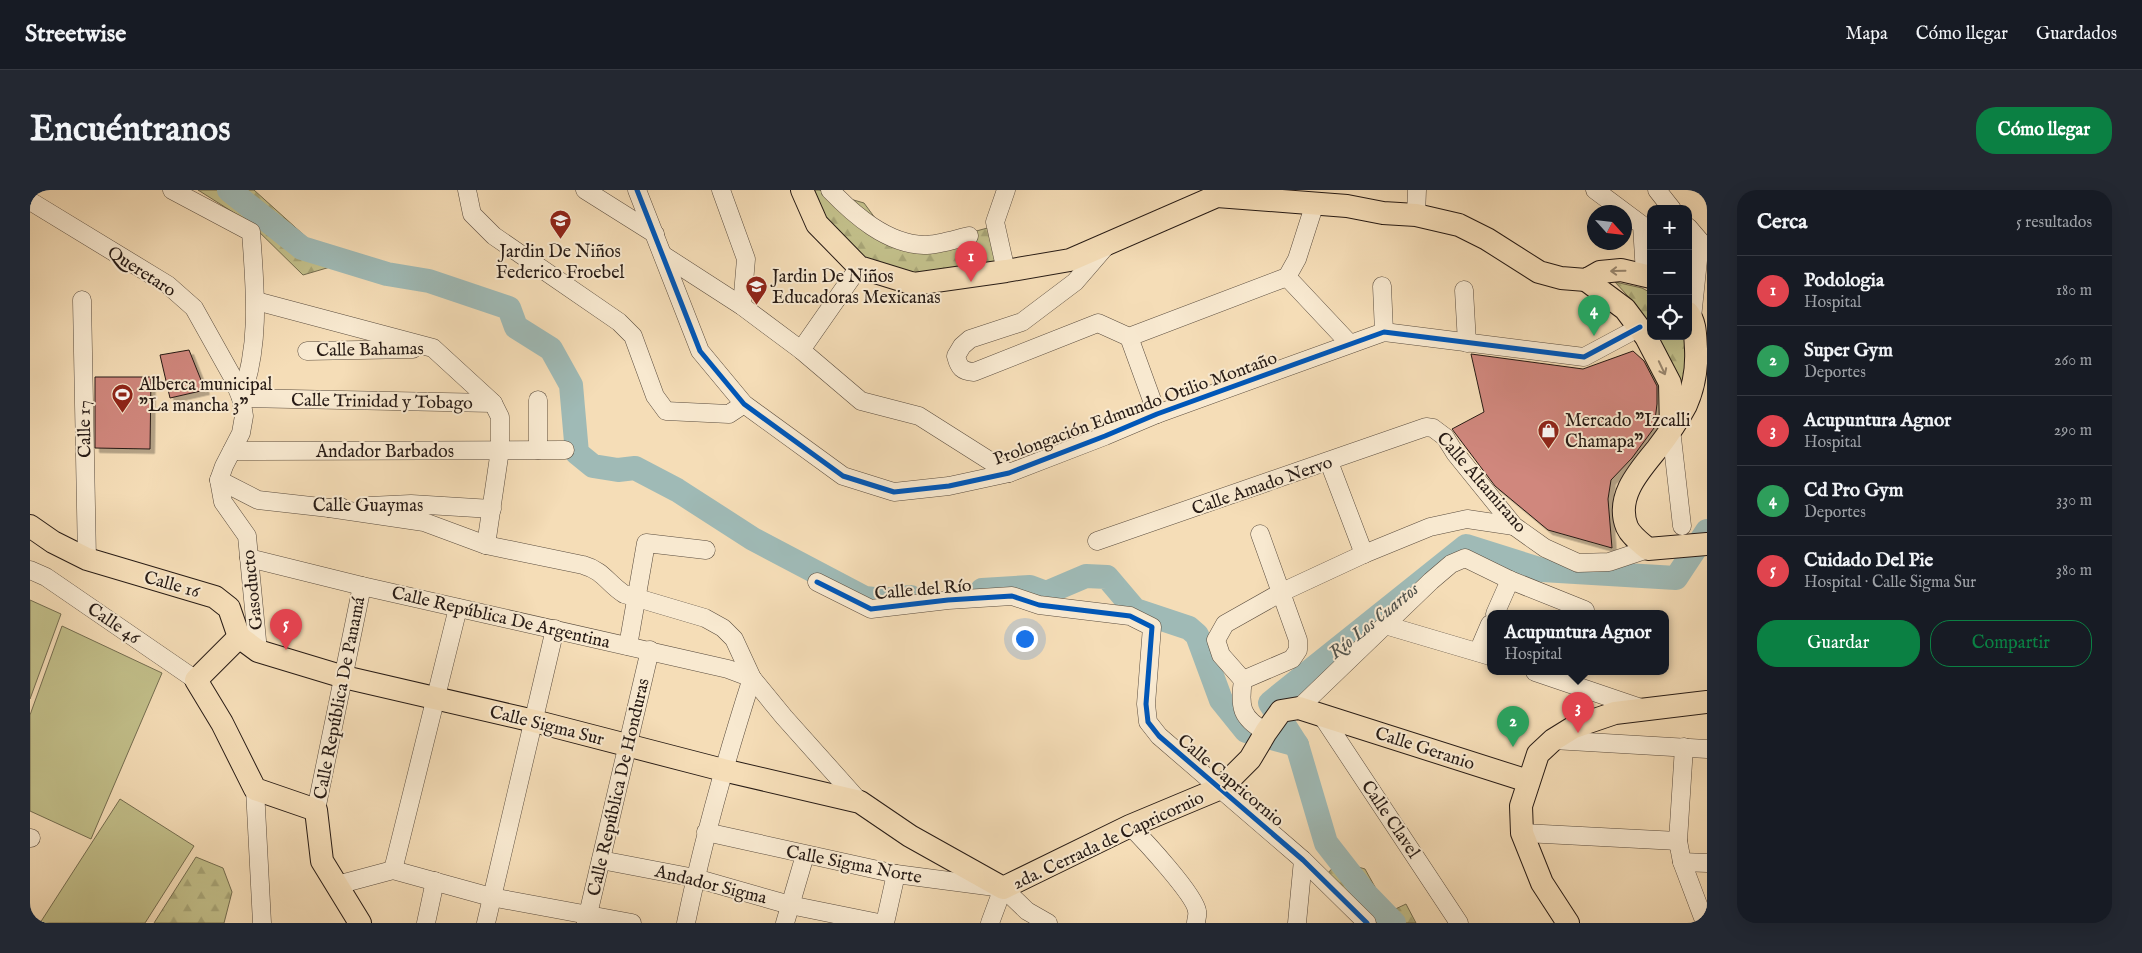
<!DOCTYPE html>
<html lang="es">
<meta charset="utf-8">
<style>
body{margin:0;font-family:"IM FELL English",serif;background:#242831;color:#f1f3f6}
.controls{position:absolute;right:15px;top:15px;display:grid;overflow:hidden;border-radius:10px;box-shadow:0 5px 20px #0002}
.controls button{width:45px;height:45px;display:grid;place-items:center;padding:0;border:0;border-bottom:1px solid #363941;background:#171b24;color:#f1f3f6;font:25px sans-serif}
.compass{position:absolute;left:1557px;top:15px;width:45px;height:45px;border-radius:50%;background:#171b24;box-shadow:0 5px 20px #0002;rotate:117deg}
.you{position:absolute;left:994px;top:448px;width:18px;height:18px;margin:-12px;border:4px solid #fff;border-radius:50%;background:#1a73e8;box-shadow:0 0 0 8px #1a73e833}
.badge{display:grid;place-items:center;width:32px;height:32px;border-radius:50%;background:#0b8043;color:#fff;font-size:16px;font-weight:700}
.pin{position:absolute;translate:-50% -41px;filter:drop-shadow(0 1px 2px #0008)}
.pin::after{content:'';position:absolute;top:26px;width:18px;height:15px;background:inherit;clip-path:polygon(0 0,100% 0,50% 100%)}
.popup{position:absolute;left:1457px;top:420px;width:182px;height:65px;box-sizing:border-box;display:grid;place-content:center;border-radius:10px;background:#171b24;filter:drop-shadow(0 1px 4px #0005);font-size:16px;white-space:nowrap;color:#9ea1a6}
.popup b{font-size:19px;color:#f1f3f6}
.popup::after{content:'';position:absolute;left:50%;top:100%;margin-left:-10px;border:10px solid transparent;border-top-color:#171b24}
.list{margin:0;padding:0;list-style:none}
h2{display:flex;justify-content:space-between;align-items:center;height:65px;margin:0;padding:0 20px;font-size:21px}
h2 small{font-size:16px;font-weight:400;color:#9ea1a6}
.list li{display:grid;grid-template-columns:32px 1fr auto;gap:15px;align-items:center;box-sizing:border-box;height:70px;padding:0 20px;border-top:1px solid #363941}
.list b{display:block;font-size:19px;white-space:nowrap}
.list p{margin:0;font-size:16px;white-space:nowrap;color:#9ea1a6}
.list em{font-size:16px;font-style:normal;color:#9ea1a6}
.actions{display:flex;gap:10px;padding:15px 20px}
.actions a{flex:1;padding:11px 0;border:1px solid #0b8043;border-radius:20px;text-align:center;font-size:18px;color:#0b8043}
.actions .main{background:#0b8043;color:#fff}
.icon{flex:none;width:28px;height:28px;fill:none;stroke:currentColor;stroke-width:2;stroke-linecap:round;stroke-linejoin:round}
.map{position:relative;flex:none;width:1677px;height:733px;overflow:hidden;border-radius:20px}
header{display:flex;align-items:center;gap:30px;box-sizing:border-box;height:70px;padding:0 25px;background:#171b24;border-bottom:1px solid #363941}
header strong{font-size:24px}
nav{display:flex;gap:28px;margin-inline-start:auto;font-size:18px}
.intro{display:flex;align-items:center;justify-content:space-between;box-sizing:border-box;height:120px;padding:0 30px}
h1{margin:0;font-size:35px}
.button{padding:12px 22px;border-radius:20px;background:#0b8043;color:#fff;font-size:18px;font-weight:700}
main{display:flex;gap:30px;padding:0 30px}
aside{flex:1;background:#171b24;border-radius:20px;box-shadow:0 5px 20px #0002}
.map>svg:first-child{display:block}
</style>
<header>
<strong>Streetwise</strong>
<nav><a>Mapa</a><a>Cómo llegar</a><a>Guardados</a></nav>
</header>
<div class="intro"><h1>Encuéntranos</h1><a class="button">Cómo llegar</a></div>
<main>
<div class="map">
<svg width="1677" height="733" viewBox="0 0 1677 733">
<defs>
<pattern id="forest-firs" width="22" height="20" patternUnits="userSpaceOnUse" patternTransform="scale(1.25)"><rect width="22" height="20" fill="#c2bf8a"/><path d="M5 1l3.5 6h-7zM16 11l3.5 6h-7z" fill="#a7a476"/></pattern>
<filter id="shadow"><feDropShadow dx="4.5" dy="4.5" stdDeviation="0" flood-color="#0004"/></filter>
</defs>
<rect width="100%" height="100%" fill="#f5ddb7"/>
<filter id="stains"><feTurbulence type="fractalNoise" baseFrequency=".004" numOctaves="4"/><feColorMatrix values="0 0 0 0 .2 0 0 0 0 .09 0 0 0 0 .02 0 0 0 .5 -.17"/></filter>
<radialGradient id="worn" r=".72"><stop offset=".6" stop-color="#630" stop-opacity="0"/><stop offset="1" stop-color="#630" stop-opacity=".3"/></radialGradient>
<g fill="#c2bf8a" stroke="#746d50">
<polygon points="0,410 31,424 0,509"/>
<polygon points="32,436 132,483 61,649 0,621 0,525"/>
<polygon points="90,609 164,656 115,733 10,733"/>
</g>
<g fill="url(#forest-firs)" stroke="#746d50">
<polygon points="168,0 224,0 307,75 273,85 220,33"/>
<polygon points="782,0 789,0 834,13 848,32 867,45 905,52 965,36 974,80 887,92 834,68 790,34"/>
<polygon points="1585,92 1612,98 1621,103 1621,141 1607,116"/>
<polygon points="1624,146 1656,146 1660,175 1647,216"/>
<polygon points="1316,664 1325,676 1335,679 1359,722 1376,714 1386,733 1339,733 1294,687"/>
<polygon points="166,667 193,678 202,702 194,733 124,733"/>
</g>
<g fill="none" stroke-linecap="round" stroke-linejoin="round">
<g stroke="#9fbab6" stroke-width="24">
<polyline points="199,0 272,58 357,84 399,91 479,118 486,137 521,159 541,195 547,263 563,276 588,280 605,278 647,300 723,349 835,408 853,410 881,407"/>
<polyline points="952,400 1000,397 1016,403 1056,386 1077,387 1105,420 1159,438 1167,445 1191,510 1216,541 1267,555"/>
<polyline points="1364,733 1335,703 1296,653 1267,555 1240,513 1436,356 1512,380 1646,388 1677,341"/>
</g>
</g>
<g fill="#d0877d" stroke="#271b15" filter="url(#shadow)">
<polygon points="159,160 175,200 140,208 130,165"/>
<polygon points="1603,161 1614,171 1627,196 1627,214 1624,238 1602,268 1581,290 1578,309 1582,358 1518,340 1465,296 1422,239 1454,222 1441,164 1553,179"/>
<polygon points="65,187 121,187 120,259 65,258"/>
</g>
<g fill="none" stroke-linecap="round" stroke-linejoin="round">
<defs>
<g id="minor">
<path d="M142,0L221,42C225,98 231,154 211,208L463,213"/>
<polyline points="437,0 442,24 464,46 589,132 603,146 625,206 636,221 699,224 714,214"/>
<polyline points="555,0 625,44"/>
<polyline points="607,0 670,161 714,214 813,286 864,302 919,296 979,283 1075,246 1127,224 1354,142 1554,167 1610,137"/>
<polyline points="691,0 716,69 712,116"/>
<path d="M800,0C824,25 857,54 894,55C908,55 926,49 939,46"/>
<polyline points="976,0 965,32 976,81"/>
<polyline points="1565,0 1612,35 1615,84"/>
<polyline points="1627,0 1642,19"/>
<polyline points="0,11 138,95 164,118 202,186 211,208 214,226 211,243 194,276 189,290 193,312 217,346 228,461"/>
<polyline points="1386,25 1387,0"/>
<polyline points="1658,37 1670,51 1662,128"/>
<path d="M1077,55L1045,92L992,132L940,149L932,156L926,166C929,178 932,181 944,182L1068,133L1099,147L1257,87"/>
<polyline points="633,65 712,116 771,160 831,211 889,226 979,283"/>
<polyline points="1257,87 1319,153"/>
<polyline points="1257,87 1267,69 1285,13"/>
<polyline points="1352,96 1354,142"/>
<polyline points="1434,100 1437,153"/>
<polyline points="52,110 57,369"/>
<polyline points="226,111 403,158 463,213 470,227 470,260 456,355"/>
<polyline points="1099,147 1127,224"/>
<polyline points="771,160 829,77"/>
<polyline points="277,161 383,159"/>
<polyline points="1641,239 1652,336"/>
<polyline points="508,260 508,210"/>
<polyline points="202,261 535,260"/>
<polyline points="1299,272 1334,364"/>
<polyline points="189,290 228,310 299,318 311,317"/>
<polyline points="339,316 381,314 462,319"/>
<path d="M299,318L394,332L456,355L553,375C574,381 577,393 594,404L675,428L693,438L704,449L722,488L754,527L830,612"/>
<polyline points="1067,351 1396,237 1403,238 1415,247 1425,263 1484,336 1515,358 1548,373 1579,372 1618,359"/>
<polyline points="219,368 332,396 698,479 722,488"/>
<polyline points="0,380 16,387 166,490"/>
<polyline points="787,392 841,419 918,410 982,406 1009,415 1100,426 1122,437 1116,514 1118,532 1129,546 1273,670 1337,733"/>
<polyline points="1465,424 1480,390"/>
<polyline points="1355,435 1460,466"/>
<polyline points="598,456 616,353 676,360"/>
<polyline points="1448,462 1460,434"/>
<polyline points="1505,482 1611,518"/>
<polyline points="1213,490 1191,465 1186,450 1195,434 1250,403 1334,364 1400,337 1437,329 1484,336"/>
<polyline points="1213,490 1262,469 1268,460 1268,450 1230,344"/>
<path d="M1213,490C1209,517 1211,528 1236,542"/>
<polyline points="1269,518 1401,391 1421,374 1435,368 1480,390 1555,420"/>
<polyline points="1292,526 1429,733"/>
<polyline points="1523,550 1677,559"/>
<polyline points="1654,557 1648,651 1652,672 1675,733"/>
<polyline points="225,599 232,733"/>
<polyline points="286,620 332,396"/>
<path d="M1100,636C1114,650 1165,705 1167,721C1168,725 1166,730 1166,733"/>
<polyline points="676,642 866,684 965,697"/>
<polyline points="1492,643 1648,651"/>
<polyline points="0,648 1,648"/>
<polyline points="571,670 665,688 760,715 849,733"/>
<polyline points="1652,672 1677,673"/>
<polyline points="363,680 428,418"/>
<polyline points="307,695 363,680 461,707 602,733"/>
<polyline points="973,698 997,721 1018,733"/>
<polyline points="396,733 405,691"/>
<polyline points="456,733 525,439"/>
<polyline points="556,733 620,460"/>
<path d="M656,733C673,650 696,569 722,488"/>
<polyline points="755,733 775,665"/>
<polyline points="855,733 866,684"/>
<polyline points="960,733 973,698"/>
<polyline points="1267,733 1273,670"/>
</g>
<g id="major">
<polyline points="772,0 787,34 829,77 884,94 976,81 1040,70 1187,6 1317,16 1353,23 1386,25 1429,35 1457,49 1509,82 1531,88 1556,90 1570,82 1591,80 1621,87"/>
<polyline points="1556,90 1595,119 1616,147 1640,193 1641,238"/>
<path d="M1658,123C1666,133 1665,146 1666,159C1667,178 1664,197 1656,215C1648,230 1637,246 1627,259C1609,281 1585,307 1597,337C1601,346 1611,353 1618,359L1677,354"/>
<polyline points="0,336 23,352 57,369 185,407 199,418 209,447"/>
<polyline points="209,447 228,461 314,487 504,531 693,580 830,612 880,646 973,698 1100,636 1191,598 1220,569 1236,542 1251,521 1269,518 1498,591"/>
<polyline points="209,447 166,490 192,533 225,599 286,620 292,671 330,733"/>
<polyline points="1538,733 1512,693 1492,643 1491,616 1508,564 1523,550 1544,537 1585,523 1677,512"/>
</g>
</defs>
<use href="#minor" stroke="#5a4c3e" stroke-width="19"/>
<use href="#major" stroke="#271b15" stroke-width="24"/>
<use href="#minor" stroke="#f8e9d0" stroke-width="18"/>
<use href="#major" stroke="#f5ddb7" stroke-width="22"/>
<defs>
<g id="cycleway">
<polyline points="607,0 670,161 714,214 813,286 864,302 919,296 979,283 1075,246 1127,224 1354,142 1554,167 1610,137"/>
<polyline points="787,392 841,419 918,410 982,406 1009,415 1100,426 1122,437 1116,514 1118,532 1129,546 1273,670 1337,733"/>
</g>
</defs>
<use href="#cycleway" stroke="#f8e9d0" stroke-width="8"/>
<use href="#cycleway" stroke="#0057b8" stroke-width="5"/>
</g>
<defs><path id="oneway-shaft" d="M-6 0H5M1.5-3L5.5 0L1.5 3" fill="none" stroke-width="1.6" stroke-linecap="round" stroke-linejoin="round" transform="scale(1.25)"/></defs>
<g stroke="#98866e">
<use href="#oneway-shaft" transform="translate(1588 81) rotate(179)"/>
<use href="#oneway-shaft" transform="translate(1632 178) rotate(65)"/>
</g>
<defs>
<symbol id="school-pin" viewBox="-11 -11 22 30"><path d="M0 17L-7.5 6A9.5 9.5 0 1 1 7.5 6Z" fill="#8f2418" stroke="#f8e9d0"/><path d="M0-5L7-2L0 1L-7-2ZM-4 1L0 2.5L4 1V4Q0 6-4 4Z" fill="#fff"/></symbol>
<symbol id="stadium-pin" viewBox="-11 -11 22 30"><path d="M0 17L-7.5 6A9.5 9.5 0 1 1 7.5 6Z" fill="#8f2418" stroke="#f8e9d0"/><path d="M0-5a6.5 5 0 1 0 0 10a6.5 5 0 1 0 0-10ZM-3.5-1.8h7v3.6h-7Z" fill="#fff"/></symbol>
<symbol id="shop-pin" viewBox="-11 -11 22 30"><path d="M0 17L-7.5 6A9.5 9.5 0 1 1 7.5 6Z" fill="#8f2418" stroke="#f8e9d0"/><path d="M-5-2.5h2.3a2.7 3.5 0 0 1 5.4 0H5L5.5 6h-11ZM-1.5-2.5h3a1.5 2.3 0 0 0-3 0Z" fill="#fff"/></symbol>
</defs>
<g fill-rule="evenodd">
<use href="#school-pin" x="518" y="18" width="25" height="34"/>
<use href="#school-pin" x="714" y="84" width="25" height="34"/>
<use href="#stadium-pin" x="80" y="192" width="25" height="34"/>
<use href="#shop-pin" x="1506" y="228" width="25" height="34"/>
</g>
<g text-anchor="middle" stroke-width="4" stroke-linejoin="round" paint-order="stroke">
<g font-size="18" fill="#271b15" stroke="#f8e9d0" text-anchor="start">
<text x="530" y="67" text-anchor="middle">Jardin De Niños<tspan x="530" dy="21">Federico Froebel</tspan></text>
<text x="742" y="92">Jardin De Niños<tspan x="742" dy="21">Educadoras Mexicanas</tspan></text>
<text x="109" y="200">Alberca municipal<tspan x="109" dy="21">"La mancha 3"</tspan></text>
<text x="1535" y="236">Mercado "Izcalli<tspan x="1535" dy="21">Chamapa"</tspan></text>
</g>
<g font-size="18" fill="#271b15" stroke="#f8e9d0">
<text transform="translate(112 81) rotate(33)" y="6">Queretaro</text>
<text transform="translate(340 159) rotate(-1)" y="6">Calle Bahamas</text>
<text transform="translate(352 211) rotate(1)" y="6">Calle Trinidad y Tobago</text>
<text transform="translate(1105 218) rotate(-20)" y="6">Prolongación Edmundo Otilio Montaño</text>
<text transform="translate(54 239) rotate(-91)" y="6">Calle 17</text>
<text x="355" y="267">Andador Barbados</text>
<text transform="translate(1452 292) rotate(49)" y="6">Calle Altamirano</text>
<text transform="translate(1232 295) rotate(-19)" y="6">Calle Amado Nervo</text>
<text x="338" y="321">Calle Guaymas</text>
<text transform="translate(142 394) rotate(16)" y="6">Calle 16</text>
<text transform="translate(893 399) rotate(-5)" y="6">Calle del Río</text>
<text transform="translate(222 400) rotate(-96)" y="6">Gasoducto</text>
<text transform="translate(471 427) rotate(13)" y="6">Calle República De Argentina</text>
<text transform="translate(84 433) rotate(34)" y="6">Calle 46</text>
<text transform="translate(309 508) rotate(-79)" y="6">Calle República De Panamá</text>
<text transform="translate(517 535) rotate(14)" y="6">Calle Sigma Sur</text>
<text transform="translate(1395 558) rotate(18)" y="6">Calle Geranio</text>
<text transform="translate(1201 590) rotate(40)" y="6">Calle Capricornio</text>
<text transform="translate(588 597) rotate(-77)" y="6">Calle República De Honduras</text>
<text transform="translate(1361 629) rotate(56)" y="6">Calle Clavel</text>
<text transform="translate(1078 650) rotate(-25)" y="6">2da. Cerrada de Capricornio</text>
<text transform="translate(824 674) rotate(11)" y="6">Calle Sigma Norte</text>
<text transform="translate(681 694) rotate(14)" y="6">Andador Sigma</text>
</g>
<g font-size="19" font-style="italic" fill="#51534d" stroke="#f8e9d0">
<text transform="translate(1343 430) rotate(-39)" y="7">Río Los Cuartos</text>
</g>
</g>
<rect width="100%" height="100%" filter="url(#stains)"/>
<rect width="100%" height="100%" fill="url(#worn)"/>
</svg>
<div class="controls">
<button>+</button>
<button>−</button>
<button><svg class="icon" aria-label="locate" viewBox="0 0 24 24"><circle cx="12" cy="12" r="6"/><path d="M12 2v4M12 18v4M2 12h4M18 12h4"/></svg></button>
</div>
<svg class="compass" viewBox="-18 -18 36 36"><path d="M0-13l5 13h-10z" fill="#e53935"/><path d="M0 13l5-13h-10z" fill="#9ea1a6"/></svg>
<div class="you"></div>
<div class="pin badge" style="left:941px;top:92px;background:#e0444e">1</div>
<div class="pin badge" style="left:1483px;top:557px;background:#2e9e5b">2</div>
<div class="pin badge" style="left:1548px;top:543px;background:#e0444e">3</div>
<div class="popup"><b>Acupuntura Agnor</b>Hospital</div>
<div class="pin badge" style="left:1564px;top:146px;background:#2e9e5b">4</div>
<div class="pin badge" style="left:256px;top:460px;background:#e0444e">5</div>
</div>
<aside>
<h2>Cerca<small>5 resultados</small></h2>
<ul class="list">
<li><span class="badge" style="background:#e0444e">1</span><div><b>Podologia</b><p>Hospital</p></div><em>180 m</em></li>
<li><span class="badge" style="background:#2e9e5b">2</span><div><b>Super Gym</b><p>Deportes</p></div><em>260 m</em></li>
<li><span class="badge" style="background:#e0444e">3</span><div><b>Acupuntura Agnor</b><p>Hospital</p></div><em>290 m</em></li>
<li><span class="badge" style="background:#2e9e5b">4</span><div><b>Cd Pro Gym</b><p>Deportes</p></div><em>330 m</em></li>
<li><span class="badge" style="background:#e0444e">5</span><div><b>Cuidado Del Pie</b><p>Hospital · Calle Sigma Sur</p></div><em>380 m</em></li>
</ul>
<div class="actions"><a class="main">Guardar</a><a>Compartir</a></div>
</aside>
</main>
